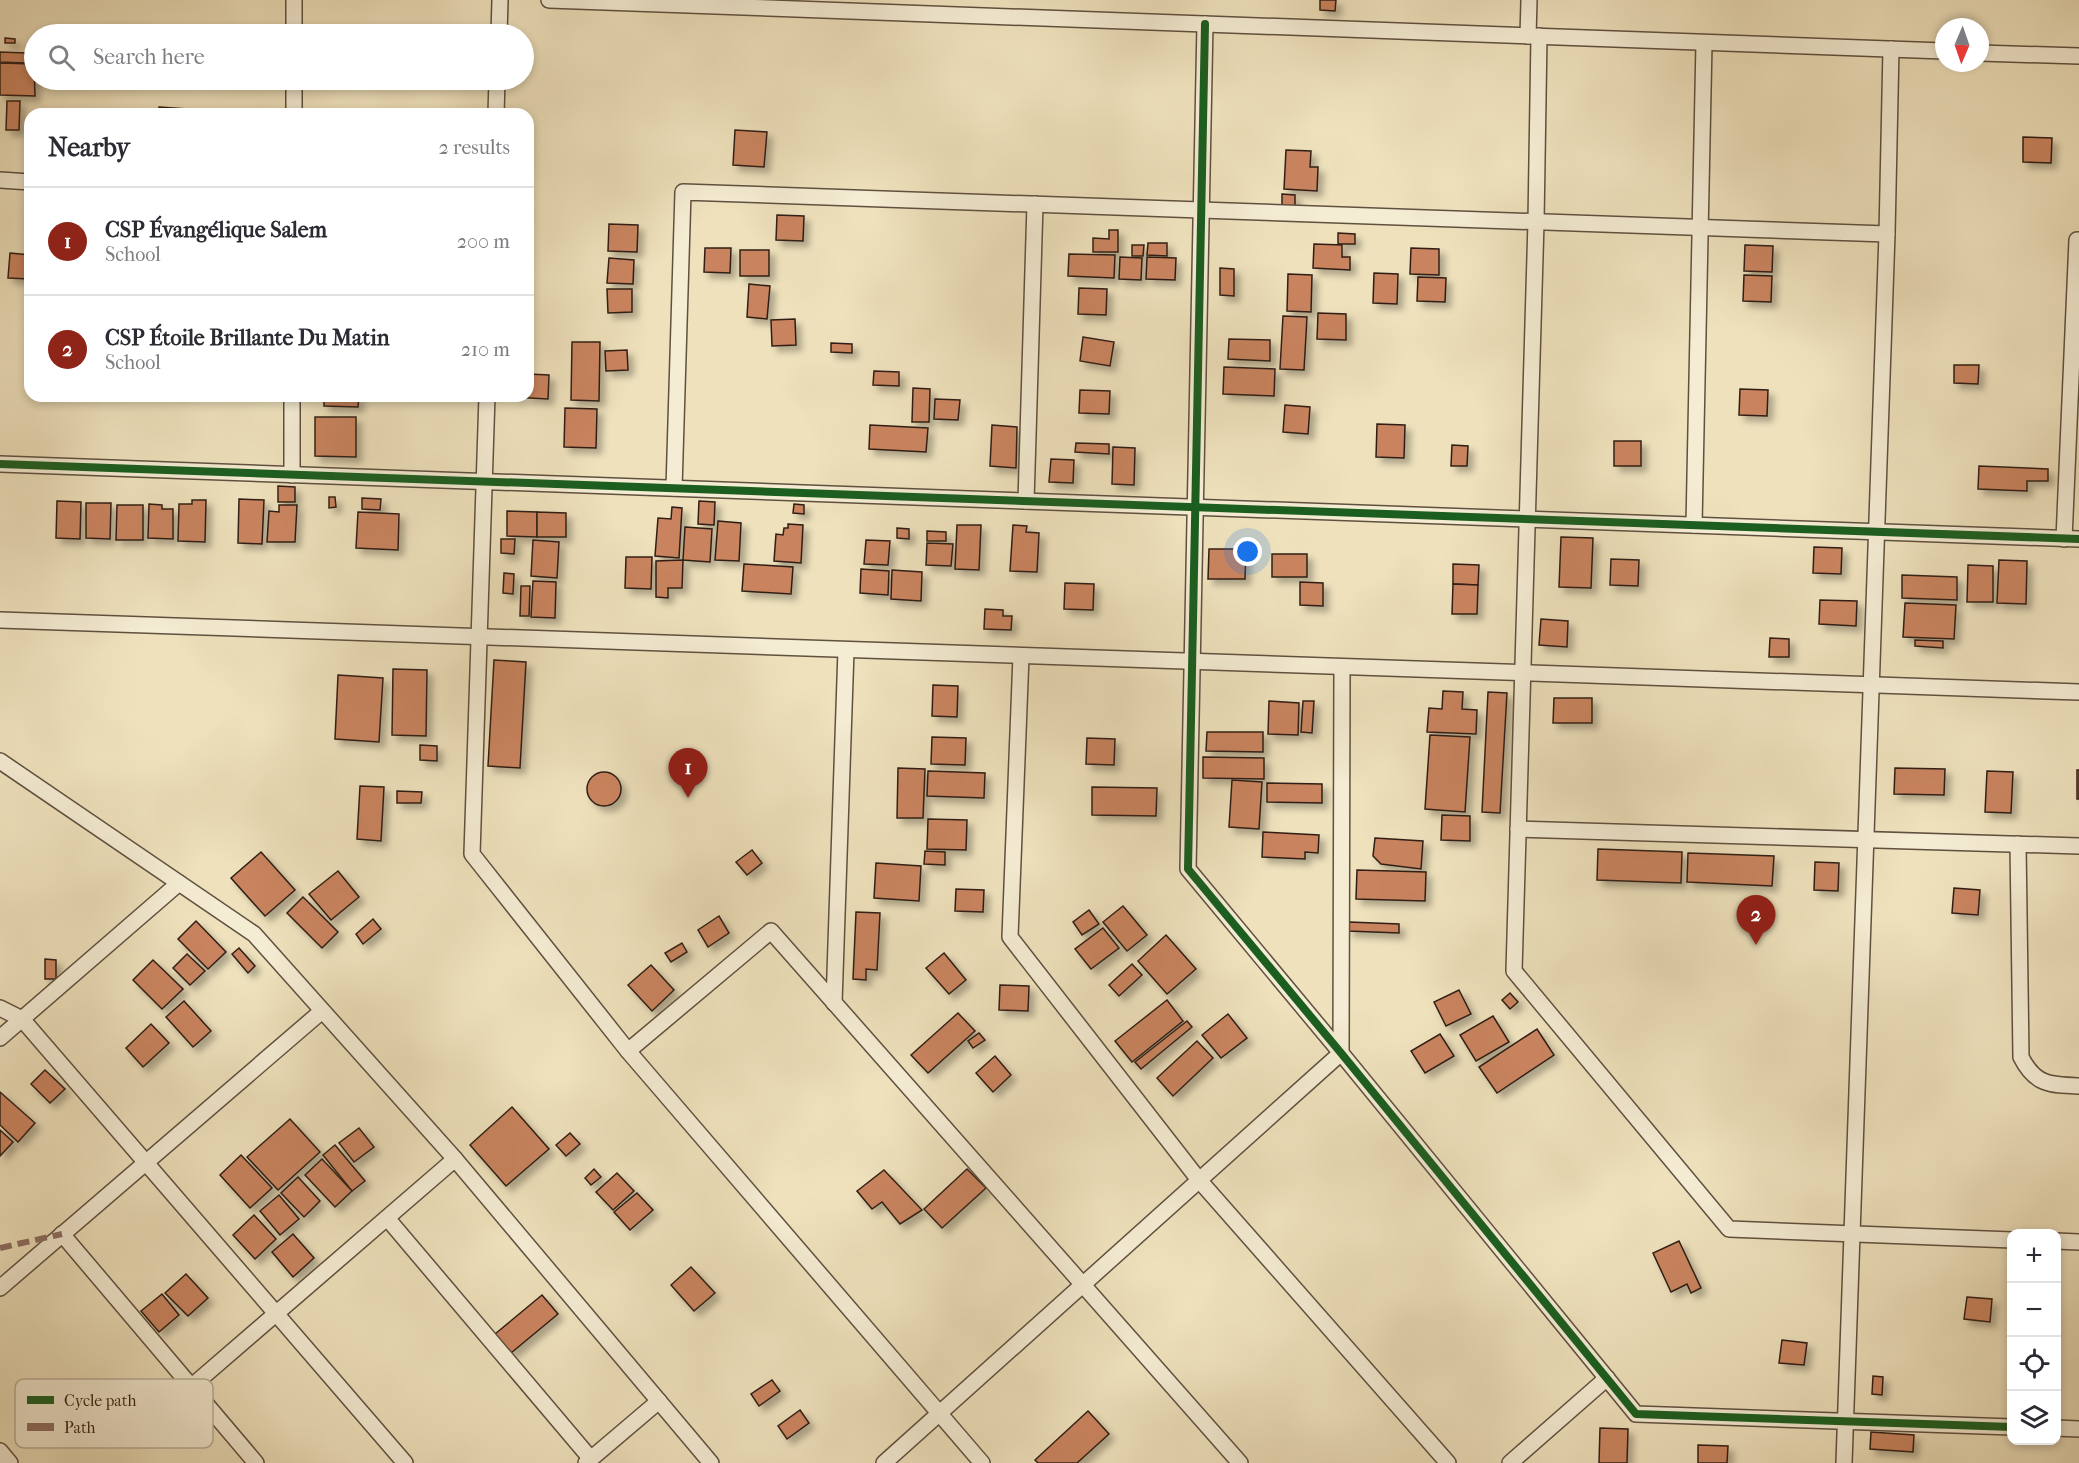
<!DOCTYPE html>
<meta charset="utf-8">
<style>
body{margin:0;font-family:"IM FELL French Canon",serif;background:#f2f2f3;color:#2b2b33}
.controls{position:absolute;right:18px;bottom:18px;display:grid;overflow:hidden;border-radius:12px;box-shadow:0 3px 9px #0003}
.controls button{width:54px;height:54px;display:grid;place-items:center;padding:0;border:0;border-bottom:2px solid #e1e1e2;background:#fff;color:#2b2b33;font:30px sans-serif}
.compass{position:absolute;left:1935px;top:18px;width:54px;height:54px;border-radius:50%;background:#fff;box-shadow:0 3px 9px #0003;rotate:182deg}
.you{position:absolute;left:1248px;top:552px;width:21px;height:21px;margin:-15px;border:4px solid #fff;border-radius:50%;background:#1a73e8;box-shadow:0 0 0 9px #1a73e833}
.badge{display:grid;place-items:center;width:39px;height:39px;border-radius:50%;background:#8f2418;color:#fff;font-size:20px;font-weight:700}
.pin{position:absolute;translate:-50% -50px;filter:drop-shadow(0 2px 3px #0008)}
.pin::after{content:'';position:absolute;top:32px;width:21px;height:18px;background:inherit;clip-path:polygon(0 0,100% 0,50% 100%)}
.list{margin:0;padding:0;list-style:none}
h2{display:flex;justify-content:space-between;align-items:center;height:78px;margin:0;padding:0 24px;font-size:26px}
h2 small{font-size:20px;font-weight:400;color:#7c7c81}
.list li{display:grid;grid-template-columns:39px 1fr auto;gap:18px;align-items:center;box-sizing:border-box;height:108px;padding:0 24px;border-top:2px solid #e1e1e2}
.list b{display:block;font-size:22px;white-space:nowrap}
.list p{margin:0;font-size:20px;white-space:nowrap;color:#7c7c81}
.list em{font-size:20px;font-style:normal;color:#7c7c81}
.icon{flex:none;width:33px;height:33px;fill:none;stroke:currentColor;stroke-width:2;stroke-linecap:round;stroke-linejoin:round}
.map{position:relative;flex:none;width:2079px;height:1463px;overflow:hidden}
.search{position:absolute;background:#fff;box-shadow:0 3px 9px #0003;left:24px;top:24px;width:510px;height:66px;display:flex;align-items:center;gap:15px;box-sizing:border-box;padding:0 21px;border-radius:33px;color:#7c7c81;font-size:22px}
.panel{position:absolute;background:#fff;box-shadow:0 3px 9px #0003;left:24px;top:108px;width:510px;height:294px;border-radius:18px}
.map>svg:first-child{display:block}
</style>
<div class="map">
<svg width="2079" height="1463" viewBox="0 0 2079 1463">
<defs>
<filter id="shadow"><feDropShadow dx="5.5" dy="5.5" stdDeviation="3" flood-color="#0004"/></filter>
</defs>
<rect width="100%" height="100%" fill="#eee1bc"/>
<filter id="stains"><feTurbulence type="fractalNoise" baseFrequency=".00333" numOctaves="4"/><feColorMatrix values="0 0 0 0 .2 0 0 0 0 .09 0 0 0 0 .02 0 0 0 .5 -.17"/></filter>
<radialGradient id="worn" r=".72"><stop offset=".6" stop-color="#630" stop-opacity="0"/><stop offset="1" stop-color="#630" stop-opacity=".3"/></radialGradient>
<g fill="#c9845e" stroke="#301f16" stroke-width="1.5" filter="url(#shadow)">
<polygon points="1320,0 1336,0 1335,11 1320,10"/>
<polygon points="5,38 15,39 15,43 5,43"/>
<polygon points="0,52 26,53 26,63 0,62"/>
<polygon points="0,63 34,64 35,96 0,95"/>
<polygon points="7,101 20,101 19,130 6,130"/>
<polygon points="159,107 187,109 187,114 158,114"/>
<polygon points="248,111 272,112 272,114 248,114"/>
<polygon points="735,130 767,132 764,167 733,165"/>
<polygon points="2023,137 2052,138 2051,163 2023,162"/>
<polygon points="1286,150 1311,151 1310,167 1318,167 1317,191 1284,189"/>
<polygon points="1282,194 1295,195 1295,208 1282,208"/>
<polygon points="777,215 804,216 803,241 776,240"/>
<polygon points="609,224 638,225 637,252 608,251"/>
<polygon points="1109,230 1118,230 1118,252 1093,252 1093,238 1109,239"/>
<polygon points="1338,233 1355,234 1355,244 1338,244"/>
<polygon points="1148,243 1167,243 1167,256 1147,255"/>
<polygon points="1314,244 1342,245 1342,257 1350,257 1350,270 1313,268"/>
<polygon points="1132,245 1144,245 1143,256 1132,256"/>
<polygon points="1745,245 1773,246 1772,272 1744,271"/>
<polygon points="705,248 731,248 730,273 704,272"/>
<polygon points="1411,248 1439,249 1439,275 1410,274"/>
<rect x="740" y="250" width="29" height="26"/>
<polygon points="10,253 30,255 30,279 8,278"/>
<polygon points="1069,254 1115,255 1114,278 1068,276"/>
<polygon points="1120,257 1142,258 1141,280 1119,279"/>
<polygon points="1147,257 1176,258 1175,280 1146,279"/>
<polygon points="609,258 634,260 633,284 607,283"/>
<polygon points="1220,268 1234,269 1234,296 1220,295"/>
<polygon points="1374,273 1398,274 1397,304 1373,303"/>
<polygon points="1288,274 1312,275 1311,312 1287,311"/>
<polygon points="1744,275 1772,276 1771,302 1743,301"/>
<polygon points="1418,277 1446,278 1445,302 1417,301"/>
<polygon points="749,284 770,286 767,319 747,317"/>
<polygon points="1079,288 1107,289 1106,315 1078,314"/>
<polygon points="607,289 632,289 632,312 608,313"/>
<polygon points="1318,313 1346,314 1346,340 1317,339"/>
<polygon points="1283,316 1307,317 1304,370 1280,369"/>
<polygon points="795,319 796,345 772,346 771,320"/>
<polygon points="1083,337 1114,342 1110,366 1080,361"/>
<polygon points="1229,339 1270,340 1270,361 1228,359"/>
<polygon points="572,342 600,342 599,401 571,400"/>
<polygon points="831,343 852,344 852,353 831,352"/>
<polygon points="627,350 628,370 606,371 605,351"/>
<polygon points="1954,365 1979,365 1978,384 1954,383"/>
<polygon points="1224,367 1275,369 1274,396 1223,394"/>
<polygon points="874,371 899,372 899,386 873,385"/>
<polygon points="528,374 549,375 548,399 511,397 528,396"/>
<polygon points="913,388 930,389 929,422 912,422"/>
<polygon points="1740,389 1768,390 1767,416 1739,415"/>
<polygon points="1080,390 1110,391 1109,414 1079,413"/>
<polygon points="324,396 359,396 358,407 324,406"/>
<polygon points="935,399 960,400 958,420 934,419"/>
<polygon points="1285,405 1310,407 1308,434 1283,432"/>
<polygon points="565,408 597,409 596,448 564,447"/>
<polygon points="315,417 356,417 356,457 315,456"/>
<polygon points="1377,424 1405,425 1404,458 1376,457"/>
<polygon points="870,425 928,428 926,452 869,449"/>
<polygon points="992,425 1017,427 1016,468 990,466"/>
<rect x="1614" y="441" width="27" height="25"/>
<polygon points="1076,443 1109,444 1109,454 1075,452"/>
<polygon points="1452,445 1468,446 1467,466 1451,466"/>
<polygon points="1113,447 1135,448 1134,485 1112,484"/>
<polygon points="1051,459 1074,460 1073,483 1049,482"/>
<polygon points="1979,466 2048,469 2048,481 2027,481 2027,491 1978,489"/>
<polygon points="278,486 295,487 295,502 278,502"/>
<polygon points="329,497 335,497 336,507 329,508"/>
<polygon points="362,498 381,499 380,510 362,509"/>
<polygon points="239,499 264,500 262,544 238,543"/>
<polygon points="192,500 206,500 205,542 178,541 179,504 192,504"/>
<polygon points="57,501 81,502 80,539 56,538"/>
<polygon points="699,501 715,502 714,525 698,524"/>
<polygon points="86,503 111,503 110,539 86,538"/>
<polygon points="149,504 162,505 162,509 173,509 173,539 148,538"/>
<polygon points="794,504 804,505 804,514 793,513"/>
<polygon points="117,505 143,505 143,540 116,540"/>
<polygon points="279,505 297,505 295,542 267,542 269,511 279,512"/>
<polygon points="672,507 682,508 679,558 655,556 658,518 671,519"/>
<polygon points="507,511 537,512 537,537 507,536"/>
<polygon points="358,512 399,514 398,550 356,548"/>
<polygon points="537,512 566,513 566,537 537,537"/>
<polygon points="718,521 741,523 739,561 715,560"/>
<polygon points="788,524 803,525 801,563 774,561 776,534 783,535 784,528 788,528"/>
<polygon points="957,525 981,525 979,570 955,569"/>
<polygon points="1013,525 1027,526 1026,532 1039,533 1037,572 1010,571"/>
<polygon points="685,527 712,529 710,562 683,560"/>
<polygon points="897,528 909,529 909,539 897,538"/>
<polygon points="927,531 946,532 946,541 927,541"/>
<polygon points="1561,537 1593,538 1591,588 1559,587"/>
<polygon points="501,539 515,539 514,554 501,553"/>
<polygon points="533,540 559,542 557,578 531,576"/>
<polygon points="866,540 890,541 888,565 864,564"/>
<polygon points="927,543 953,544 951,566 926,565"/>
<polygon points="1814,547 1842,548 1841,574 1813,573"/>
<polygon points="1209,549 1246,549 1245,579 1208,579"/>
<rect x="1272" y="554" width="35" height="23"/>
<polygon points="626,557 652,557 651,589 625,588"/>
<polygon points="1611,559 1639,560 1638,586 1610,585"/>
<polygon points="683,560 682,588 668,588 668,598 656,597 656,561"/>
<polygon points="1999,560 2027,561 2026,604 1997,603"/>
<polygon points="744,564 793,567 791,594 742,591"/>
<polygon points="1453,564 1479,565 1478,585 1453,584"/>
<polygon points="1968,565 1993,566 1993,602 1967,602"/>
<polygon points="861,569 889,571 888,595 860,593"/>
<polygon points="892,570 922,572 921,601 891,599"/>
<polygon points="504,573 514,574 513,594 503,593"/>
<polygon points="1902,575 1957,577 1957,600 1902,598"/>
<polygon points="533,581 556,582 555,618 531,617"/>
<polygon points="1300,582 1323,583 1323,606 1300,605"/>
<polygon points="1065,583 1094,584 1093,610 1064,609"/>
<polygon points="1453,584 1478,585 1477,614 1452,614"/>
<polygon points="521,586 530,586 529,616 520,616"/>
<polygon points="1820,600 1857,601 1856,626 1819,624"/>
<polygon points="1905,603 1956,605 1954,639 1903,637"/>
<polygon points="985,609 1003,610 1003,616 1012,616 1011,630 984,629"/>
<polygon points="1541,619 1568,621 1567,647 1539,645"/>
<polygon points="1770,638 1789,639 1789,657 1769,657"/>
<polygon points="1915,640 1943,641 1943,648 1915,646"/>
<polygon points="494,660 526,662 520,768 488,766"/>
<polygon points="393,669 427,670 426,736 392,735"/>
<polygon points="338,675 383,678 379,742 335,739"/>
<polygon points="933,685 958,686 957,717 932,716"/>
<polygon points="1443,691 1463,692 1462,709 1477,710 1476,734 1427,732 1429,708 1442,709"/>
<polygon points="1488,692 1507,693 1500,813 1482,812"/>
<polygon points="1554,698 1592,698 1592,723 1553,723"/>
<polygon points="1269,701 1299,703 1298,735 1268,734"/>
<polygon points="1303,701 1314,701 1312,733 1301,732"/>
<polygon points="1207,732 1263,732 1263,752 1206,751"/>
<polygon points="1430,735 1470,737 1465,812 1425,809"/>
<polygon points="932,737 966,738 965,765 931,764"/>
<polygon points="1087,738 1115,739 1114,765 1086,764"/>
<polygon points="420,745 437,746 437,761 420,760"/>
<polygon points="1203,757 1264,758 1264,779 1203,778"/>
<polygon points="898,768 925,769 923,818 897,818"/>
<polygon points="1895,768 1945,769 1944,795 1894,794"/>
<rect x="2077" y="770" width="2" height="29"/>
<polygon points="928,771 985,773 984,798 927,796"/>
<polygon points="1987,771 2013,772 2011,813 1985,812"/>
<circle cx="604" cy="789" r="17"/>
<polygon points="1232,780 1262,782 1259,829 1229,827"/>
<polygon points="1267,783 1322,784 1322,803 1267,802"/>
<polygon points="360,786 384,787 381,841 357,839"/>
<polygon points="1092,787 1157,788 1156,816 1092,815"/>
<polygon points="397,791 422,792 421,803 397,803"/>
<polygon points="1442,815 1470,816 1470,841 1441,840"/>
<polygon points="928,819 967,820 966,850 927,849"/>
<polygon points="1263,832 1319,835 1318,853 1305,852 1305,859 1262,857"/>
<polygon points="1375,838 1423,841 1421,869 1381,864 1373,856"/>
<polygon points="1598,849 1682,852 1681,883 1597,880"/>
<polygon points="752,850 762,863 747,875 736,862"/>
<polygon points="925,851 945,852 945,865 924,864"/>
<polygon points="261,852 295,890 265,916 231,878"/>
<polygon points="1688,853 1774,856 1772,886 1687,882"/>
<polygon points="1815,862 1839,863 1838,891 1814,890"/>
<polygon points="876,863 921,866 919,901 874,898"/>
<polygon points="1357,870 1426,872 1425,901 1356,899"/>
<polygon points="338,871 359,897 331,920 309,894"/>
<polygon points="1954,888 1980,890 1978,915 1952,913"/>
<polygon points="956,889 984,890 983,912 955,911"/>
<polygon points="303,897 338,932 322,948 287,913"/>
<polygon points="1123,906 1147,935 1127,951 1103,922"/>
<polygon points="1089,910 1099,924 1082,935 1073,922"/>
<polygon points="856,912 880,913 877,970 866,969 866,980 853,979"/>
<polygon points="719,916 729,933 708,947 698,930"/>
<polygon points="373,919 381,929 363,944 356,934"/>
<polygon points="196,921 226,952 208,969 178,939"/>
<polygon points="1349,922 1399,924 1399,933 1348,931"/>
<polygon points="1103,928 1119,948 1091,969 1075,949"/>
<polygon points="1166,935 1196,969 1167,994 1138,961"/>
<polygon points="682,943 687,952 671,962 665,953"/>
<polygon points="239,948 255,966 248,973 232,954"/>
<polygon points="944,953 966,980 949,994 926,968"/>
<polygon points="187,954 205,971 190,985 173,968"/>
<polygon points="45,959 56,960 56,979 45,979"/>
<polygon points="153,960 183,989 162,1009 133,980"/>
<polygon points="1132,964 1142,975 1119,996 1109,985"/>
<polygon points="651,965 674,990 652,1011 628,985"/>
<polygon points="1000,985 1029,986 1028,1011 999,1010"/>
<polygon points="1459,990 1471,1014 1446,1026 1434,1002"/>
<polygon points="1510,993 1518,1002 1510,1009 1502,1000"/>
<polygon points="1167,1000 1183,1021 1132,1062 1115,1041"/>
<polygon points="184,1001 211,1031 193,1047 166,1017"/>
<polygon points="958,1013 975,1031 928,1073 911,1055"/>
<polygon points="1228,1014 1247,1038 1221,1058 1202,1035"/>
<polygon points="1493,1016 1509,1042 1476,1061 1460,1035"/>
<polygon points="1187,1021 1192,1027 1141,1069 1135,1062"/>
<polygon points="151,1024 169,1043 143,1067 126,1048"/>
<polygon points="1537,1029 1554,1055 1497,1093 1479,1067"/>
<polygon points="979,1033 985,1040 973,1048 968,1041"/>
<polygon points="1440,1034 1454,1056 1425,1073 1411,1051"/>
<polygon points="1197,1041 1213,1058 1173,1096 1157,1078"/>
<polygon points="995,1056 1011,1075 993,1092 976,1073"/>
<polygon points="45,1070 65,1089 50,1103 31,1084"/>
<polygon points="0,1092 35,1123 18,1142 0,1125"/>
<polygon points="512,1107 549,1149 506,1186 470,1145"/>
<polygon points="290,1119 320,1152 278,1190 247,1157"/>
<polygon points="359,1128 374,1147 354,1162 339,1143"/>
<polygon points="0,1130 13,1142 0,1156"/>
<polygon points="570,1133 580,1144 566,1156 556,1145"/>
<polygon points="335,1145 365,1181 352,1191 323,1155"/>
<polygon points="241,1155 272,1188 250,1208 220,1175"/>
<polygon points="322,1159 352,1191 335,1207 305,1175"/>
<polygon points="594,1169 601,1177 591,1185 585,1178"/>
<polygon points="967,1169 986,1188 942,1228 924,1209"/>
<polygon points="884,1170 922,1210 900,1224 882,1202 872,1209 857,1191"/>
<polygon points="617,1173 634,1191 613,1210 596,1192"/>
<polygon points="298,1177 320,1201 304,1217 281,1193"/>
<polygon points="637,1193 653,1210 630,1230 614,1212"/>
<polygon points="279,1195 299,1219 280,1235 260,1211"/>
<polygon points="254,1215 276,1239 255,1259 233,1235"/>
<polygon points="293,1234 314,1258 293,1277 272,1252"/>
<polygon points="1679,1241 1701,1288 1691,1293 1687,1284 1671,1292 1653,1253"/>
<polygon points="691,1267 715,1293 694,1311 671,1285"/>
<polygon points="186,1274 208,1298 188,1316 165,1293"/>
<polygon points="162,1294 179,1315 159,1332 141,1311"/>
<polygon points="542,1295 558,1314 511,1353 495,1334"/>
<polygon points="1967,1297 1992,1299 1990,1322 1964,1319"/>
<polygon points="1782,1340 1807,1343 1804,1365 1779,1363"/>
<polygon points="1873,1376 1883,1377 1882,1395 1872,1394"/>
<polygon points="772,1380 780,1391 759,1406 751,1394"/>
<polygon points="800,1410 809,1423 787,1439 778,1426"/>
<polygon points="1088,1411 1109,1434 1077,1463 1038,1463 1035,1460"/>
<polygon points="1600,1428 1628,1429 1627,1463 1599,1463"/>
<polygon points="1871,1432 1914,1435 1913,1452 1870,1449"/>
<polygon points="1698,1445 1728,1446 1727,1463 1698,1463"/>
</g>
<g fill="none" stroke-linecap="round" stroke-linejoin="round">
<defs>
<g id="minor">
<polyline points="549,0 1944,51"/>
<polyline points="1205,24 1188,869 1341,1053 1636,1414 2012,1427"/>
<polyline points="294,34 294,0"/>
<polyline points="499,34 500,0"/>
<polyline points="1528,36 1529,0"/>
<polyline points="1539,36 1536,222 1514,971 1729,1229 2012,1240"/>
<polyline points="1980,53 2079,56"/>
<polyline points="294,114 294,80"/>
<polyline points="496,114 497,80"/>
<polyline points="0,180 30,182"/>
<polyline points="487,396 472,854 628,1051 982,1463"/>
<polyline points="0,464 2079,539"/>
<polyline points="292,475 292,396"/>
<polyline points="674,488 683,192 1887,234"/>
<polyline points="1026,501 1035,204"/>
<polyline points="1694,525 1704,43"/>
<polyline points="2064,539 2077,240 2079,240"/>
<polyline points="0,620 2079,692"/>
<polyline points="1021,656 1010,937 1199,1180 1448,1463"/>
<polyline points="0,761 254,934 455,1159 711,1463"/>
<polyline points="1518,829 2079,846"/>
<path d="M2018,844L2021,1057C2035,1085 2050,1085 2079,1086"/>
<polyline points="834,1003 846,650"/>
<polyline points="0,1008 22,1019 405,1463"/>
<polyline points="0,1038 179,883"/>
<polyline points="628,1051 771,931 1240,1463"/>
<polyline points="387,1218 591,1459"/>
<polyline points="62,1234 256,1463"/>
<polyline points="2056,1241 2079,1242"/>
<polyline points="0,1288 322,1011"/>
<polyline points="191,1387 455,1159"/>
<polyline points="2056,1428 2079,1429"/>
<polyline points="0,1451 10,1463"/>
<polyline points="586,1463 659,1401"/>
<polyline points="884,1463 1341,1053 1342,667"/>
<polyline points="1510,1463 1607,1378"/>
<polyline points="1844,1463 1887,234 1891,49"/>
</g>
</defs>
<use href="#minor" stroke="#605040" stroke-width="18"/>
<use href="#minor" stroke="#f4ecd3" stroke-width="15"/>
<polyline stroke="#8d6e63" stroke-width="6" stroke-dasharray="12 6" stroke-linecap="butt" points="0,1248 62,1234"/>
<defs>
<g id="cycleway">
<polyline points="1205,24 1188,869 1341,1053 1636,1414 2012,1427"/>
<polyline points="0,464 2079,539"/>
</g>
</defs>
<use href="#cycleway" stroke="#f4ecd3" stroke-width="11"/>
<use href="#cycleway" stroke="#1b5e20" stroke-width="8"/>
</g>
<rect x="15" y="1379" width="198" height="69" rx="9" fill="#f4ecd3" stroke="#b9ae9a" stroke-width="1.5"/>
<rect x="27" y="1396" width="27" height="8" fill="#1b5e20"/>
<rect x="27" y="1423" width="27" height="8" fill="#8d6e63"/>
<g font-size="16" fill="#301f16">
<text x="64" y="1406">Cycle path</text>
<text x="64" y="1433">Path</text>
</g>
<rect width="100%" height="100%" filter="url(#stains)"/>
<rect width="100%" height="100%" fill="url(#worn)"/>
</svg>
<div class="controls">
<button>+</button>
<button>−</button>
<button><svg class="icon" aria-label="locate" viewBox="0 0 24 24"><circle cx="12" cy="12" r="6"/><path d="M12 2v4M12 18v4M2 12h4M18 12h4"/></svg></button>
<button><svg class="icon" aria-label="layers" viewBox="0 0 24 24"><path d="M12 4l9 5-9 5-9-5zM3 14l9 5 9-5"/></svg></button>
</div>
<svg class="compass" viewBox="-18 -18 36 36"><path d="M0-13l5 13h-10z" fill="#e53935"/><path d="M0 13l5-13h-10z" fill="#7c7c81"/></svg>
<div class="you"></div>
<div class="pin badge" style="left:688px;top:798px">1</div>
<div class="pin badge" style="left:1756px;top:945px">2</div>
<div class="search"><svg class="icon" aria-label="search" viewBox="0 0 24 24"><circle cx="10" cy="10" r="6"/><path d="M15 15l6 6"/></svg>Search here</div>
<section class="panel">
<h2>Nearby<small>2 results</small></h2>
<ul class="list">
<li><span class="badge">1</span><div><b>CSP Évangélique Salem</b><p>School</p></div><em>200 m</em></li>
<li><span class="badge">2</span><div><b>CSP Étoile Brillante Du Matin</b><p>School</p></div><em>210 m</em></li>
</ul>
</section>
</div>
